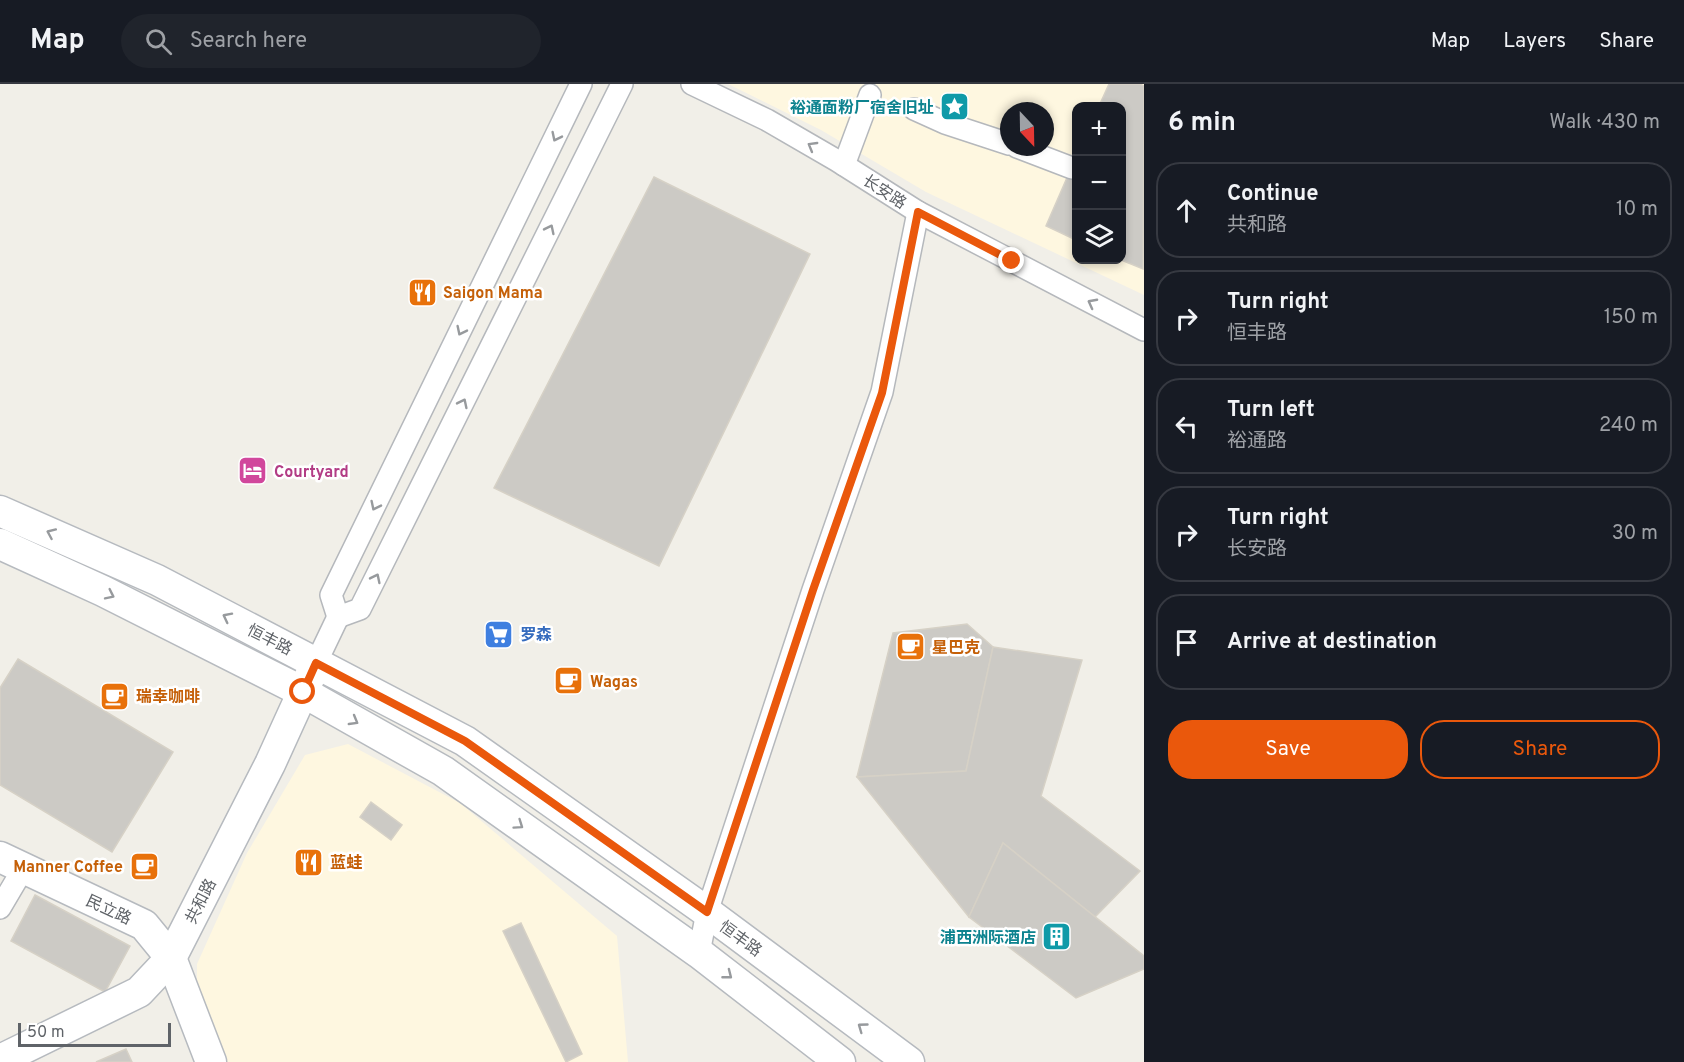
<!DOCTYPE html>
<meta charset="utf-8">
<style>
body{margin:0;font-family:Overpass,"Noto Sans SC",sans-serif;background:#20242c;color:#f1f3f6}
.controls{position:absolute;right:18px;top:18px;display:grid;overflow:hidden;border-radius:12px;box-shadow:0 3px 9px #0003}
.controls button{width:54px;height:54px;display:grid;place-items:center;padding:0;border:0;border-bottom:2px solid #363941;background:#171b24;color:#f1f3f6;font:30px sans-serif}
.compass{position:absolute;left:1000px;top:18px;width:54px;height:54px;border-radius:50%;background:#171b24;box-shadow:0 3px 9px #0003;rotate:158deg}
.scale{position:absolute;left:18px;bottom:15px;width:153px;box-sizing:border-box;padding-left:6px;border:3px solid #5f6368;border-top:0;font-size:16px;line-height:21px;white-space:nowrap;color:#5f6368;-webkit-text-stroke:4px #fff;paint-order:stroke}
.stop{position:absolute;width:18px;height:18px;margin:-14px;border:4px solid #ea580c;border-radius:50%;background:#fff}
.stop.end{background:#ea580c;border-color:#fff;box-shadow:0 2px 6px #0008}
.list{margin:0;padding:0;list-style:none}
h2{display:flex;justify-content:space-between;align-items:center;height:78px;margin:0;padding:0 24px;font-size:26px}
h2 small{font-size:20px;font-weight:400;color:#9ea1a6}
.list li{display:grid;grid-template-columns:39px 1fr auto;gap:18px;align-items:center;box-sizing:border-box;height:96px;margin:0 12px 12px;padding:0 12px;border:2px solid #363941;border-radius:24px}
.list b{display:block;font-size:22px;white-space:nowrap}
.list p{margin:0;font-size:20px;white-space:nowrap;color:#9ea1a6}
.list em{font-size:20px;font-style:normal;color:#9ea1a6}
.actions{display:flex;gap:12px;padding:18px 24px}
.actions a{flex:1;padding:14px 0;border:2px solid #ea580c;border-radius:24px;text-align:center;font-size:21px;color:#ea580c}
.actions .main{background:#ea580c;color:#fff}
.icon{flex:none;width:33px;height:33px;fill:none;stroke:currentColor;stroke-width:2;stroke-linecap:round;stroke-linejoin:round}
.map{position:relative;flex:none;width:1144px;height:978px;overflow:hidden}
header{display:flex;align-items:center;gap:36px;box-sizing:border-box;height:84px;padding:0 30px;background:#171b24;border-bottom:2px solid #363941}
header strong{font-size:28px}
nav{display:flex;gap:33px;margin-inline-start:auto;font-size:21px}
.search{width:420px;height:54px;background:#20242c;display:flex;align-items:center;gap:15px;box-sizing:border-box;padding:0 21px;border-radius:33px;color:#9ea1a6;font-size:22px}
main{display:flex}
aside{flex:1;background:#171b24}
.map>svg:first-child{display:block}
</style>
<header>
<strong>Map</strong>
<div class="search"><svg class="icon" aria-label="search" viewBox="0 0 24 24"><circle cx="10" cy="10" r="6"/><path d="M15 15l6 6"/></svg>Search here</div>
<nav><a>Map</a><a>Layers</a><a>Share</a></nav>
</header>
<main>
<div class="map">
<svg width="1144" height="978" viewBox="0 0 1144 978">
<rect width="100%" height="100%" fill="#f1efe8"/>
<g fill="#fef7e0" fill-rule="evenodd">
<path d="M728,0H1144V211L926,108L821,46ZM1076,22H1122V176H1076ZM1009,27H1045V63H1009Z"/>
<polygon points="348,660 460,719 617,852 628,978 224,978 197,907 197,880 247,769 305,671"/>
</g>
<g fill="#cccac5" stroke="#d6d1c6" stroke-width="1.5">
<polygon points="1109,0 1140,0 1144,2 1143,185 1121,176 1122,22 1099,22"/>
<polygon points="1076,73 1076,156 1046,142"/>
<polygon points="654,93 810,170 659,482 494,404"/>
<polygon points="967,540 993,563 966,687 857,693 893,549"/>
<polygon points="993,563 1082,576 1041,712 1140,787 1095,833 1003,759 969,833 857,693 966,687"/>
<polygon points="18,575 173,668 112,768 0,701 0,604"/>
<polygon points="371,718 402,741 391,756 360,733"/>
<polygon points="1003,759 1144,872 1144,885 1076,914 969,833"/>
<polygon points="35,811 130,862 105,908 11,857"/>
<polygon points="521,839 582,970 566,978 503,847"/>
<polygon points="126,965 132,978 96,978"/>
</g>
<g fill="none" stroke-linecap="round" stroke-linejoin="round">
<defs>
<g id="street">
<polyline points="692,0 767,36 836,76 918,128 1144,246"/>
<polyline points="914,25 945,39 1009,60"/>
<polyline points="1017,63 1072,84"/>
<polyline points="844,81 870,11"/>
<polyline points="338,533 360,525 622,0"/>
<polyline points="338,533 331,511 581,0"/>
<polyline points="316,579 338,533"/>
<polyline points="0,824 23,785"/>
<polyline points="699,869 707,828 813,506 882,308 918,128"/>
</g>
<g id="secondary">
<polyline points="0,427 157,496 465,657 707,828 909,978"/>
<polyline points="0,460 103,507 303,608 443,687 699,869 840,978"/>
<polyline points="0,773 144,841 171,874 211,978"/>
<polyline points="0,976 139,908 171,874 270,680 311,590"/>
</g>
</defs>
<use href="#street" stroke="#b5b8bc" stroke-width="24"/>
<use href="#secondary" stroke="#b6babf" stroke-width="33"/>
<use href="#street" stroke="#fff" stroke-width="21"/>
<use href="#secondary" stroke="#fff" stroke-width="30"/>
</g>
<defs><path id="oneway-chevron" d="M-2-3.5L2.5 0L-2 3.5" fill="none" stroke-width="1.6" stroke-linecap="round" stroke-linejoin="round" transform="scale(1.5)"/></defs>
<g stroke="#979a9d">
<use href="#oneway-chevron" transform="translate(556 53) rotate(116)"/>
<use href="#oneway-chevron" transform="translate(812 62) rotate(-150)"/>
<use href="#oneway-chevron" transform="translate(550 145) rotate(-64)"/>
<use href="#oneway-chevron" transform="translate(1092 219) rotate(-152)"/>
<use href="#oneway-chevron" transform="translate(461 247) rotate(116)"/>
<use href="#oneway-chevron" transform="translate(463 319) rotate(-64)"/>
<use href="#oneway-chevron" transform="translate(375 422) rotate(116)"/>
<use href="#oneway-chevron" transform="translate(51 449) rotate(-156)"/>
<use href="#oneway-chevron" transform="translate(376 494) rotate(-64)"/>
<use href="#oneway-chevron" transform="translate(110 511) rotate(26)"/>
<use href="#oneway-chevron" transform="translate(227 533) rotate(-153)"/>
<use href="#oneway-chevron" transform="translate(354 637) rotate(30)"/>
<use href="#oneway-chevron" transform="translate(519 741) rotate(35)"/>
<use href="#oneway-chevron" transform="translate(728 891) rotate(38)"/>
<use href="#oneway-chevron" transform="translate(862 943) rotate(-144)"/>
</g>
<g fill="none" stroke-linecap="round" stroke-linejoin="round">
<polyline stroke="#ea580c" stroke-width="8" points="303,608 316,579 465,657 707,828 813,506 882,309 918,128 1012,177"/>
</g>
<defs>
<symbol id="sight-square" viewBox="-11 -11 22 22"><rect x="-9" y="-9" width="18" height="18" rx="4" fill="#0f9aa8" stroke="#fff"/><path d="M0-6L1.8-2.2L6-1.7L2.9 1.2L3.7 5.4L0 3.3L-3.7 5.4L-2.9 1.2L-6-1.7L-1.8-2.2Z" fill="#fff"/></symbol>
<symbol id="restaurant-square" viewBox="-11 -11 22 22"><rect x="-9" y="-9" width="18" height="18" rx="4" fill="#e8710a" stroke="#fff"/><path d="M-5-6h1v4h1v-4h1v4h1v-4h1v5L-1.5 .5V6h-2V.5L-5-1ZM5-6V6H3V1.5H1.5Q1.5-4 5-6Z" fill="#fff"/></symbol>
<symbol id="hotel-square" viewBox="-11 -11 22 22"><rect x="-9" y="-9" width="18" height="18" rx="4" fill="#d1479c" stroke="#fff"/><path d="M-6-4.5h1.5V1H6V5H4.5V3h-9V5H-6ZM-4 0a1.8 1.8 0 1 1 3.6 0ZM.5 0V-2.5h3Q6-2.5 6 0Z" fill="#fff"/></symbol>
<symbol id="supermarket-square" viewBox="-11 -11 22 22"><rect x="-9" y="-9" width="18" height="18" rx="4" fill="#3f7fe0" stroke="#fff"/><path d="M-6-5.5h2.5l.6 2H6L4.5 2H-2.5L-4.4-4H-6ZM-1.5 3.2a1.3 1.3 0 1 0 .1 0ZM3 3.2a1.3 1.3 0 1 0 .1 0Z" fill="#fff"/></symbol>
<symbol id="cafe-square" viewBox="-11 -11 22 22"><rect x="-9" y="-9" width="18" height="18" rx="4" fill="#e8710a" stroke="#fff"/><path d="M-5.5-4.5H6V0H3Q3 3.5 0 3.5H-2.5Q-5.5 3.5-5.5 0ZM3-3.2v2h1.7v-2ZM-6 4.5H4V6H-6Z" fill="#fff"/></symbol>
<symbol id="building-square" viewBox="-11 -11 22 22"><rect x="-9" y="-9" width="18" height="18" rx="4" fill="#0f9aa8" stroke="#fff"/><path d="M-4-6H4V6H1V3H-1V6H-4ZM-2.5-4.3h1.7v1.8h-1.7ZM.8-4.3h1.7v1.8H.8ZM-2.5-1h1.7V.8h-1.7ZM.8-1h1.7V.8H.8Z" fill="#fff"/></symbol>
</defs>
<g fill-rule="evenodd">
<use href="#sight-square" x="938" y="6" width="33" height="33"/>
<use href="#restaurant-square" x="406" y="192" width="33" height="33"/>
<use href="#hotel-square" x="236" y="370" width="33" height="33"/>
<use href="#supermarket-square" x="482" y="534" width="33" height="33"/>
<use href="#cafe-square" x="894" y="546" width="33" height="33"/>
<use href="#cafe-square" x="552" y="580" width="33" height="33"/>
<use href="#cafe-square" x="98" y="596" width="33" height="33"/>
<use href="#restaurant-square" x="292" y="762" width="33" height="33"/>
<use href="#cafe-square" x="128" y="766" width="33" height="33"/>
<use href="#building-square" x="1040" y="836" width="33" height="33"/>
</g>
<g text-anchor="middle" stroke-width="5" stroke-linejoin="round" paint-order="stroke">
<g font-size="16" font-weight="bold" fill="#0d838f" stroke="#fff" text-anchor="end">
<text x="934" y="29">裕通面粉厂宿舍旧址</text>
<text x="1036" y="859">浦西洲际酒店</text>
</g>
<g font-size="16" fill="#5f6368" stroke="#fff">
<text transform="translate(885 107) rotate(33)" y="6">长安路</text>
<text transform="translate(270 555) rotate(27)" y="6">恒丰路</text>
<text transform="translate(200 817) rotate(-63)" y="6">共和路</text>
<text transform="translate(109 825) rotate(25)" y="6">民立路</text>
<text transform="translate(741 854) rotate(36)" y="6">恒丰路</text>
</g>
<g font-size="16" font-weight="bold" fill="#c56008" stroke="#fff" text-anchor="start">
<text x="443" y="214">Saigon Mama</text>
<text x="932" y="569">星巴克</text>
<text x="590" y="603">Wagas</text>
<text x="136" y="618">瑞幸咖啡</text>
<text x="330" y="784">蓝蛙</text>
<text x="123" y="788" text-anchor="end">Manner Coffee</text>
</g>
<g font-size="16" font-weight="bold" fill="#b23c85" stroke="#fff" text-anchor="start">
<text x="274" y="393">Courtyard</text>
</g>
<g font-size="16" font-weight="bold" fill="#366cbe" stroke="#fff" text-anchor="start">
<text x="520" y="556">罗森</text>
</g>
</g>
</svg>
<div class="controls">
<button>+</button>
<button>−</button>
<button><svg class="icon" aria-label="layers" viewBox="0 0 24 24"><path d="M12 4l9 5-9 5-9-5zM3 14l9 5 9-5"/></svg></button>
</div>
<svg class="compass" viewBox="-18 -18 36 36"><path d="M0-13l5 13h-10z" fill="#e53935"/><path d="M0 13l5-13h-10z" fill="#9ea1a6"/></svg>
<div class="scale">50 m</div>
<div class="stop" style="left:303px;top:608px"></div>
<div class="stop end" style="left:1012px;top:177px"></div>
</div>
<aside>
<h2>6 min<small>Walk · 430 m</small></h2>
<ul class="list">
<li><svg class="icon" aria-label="ahead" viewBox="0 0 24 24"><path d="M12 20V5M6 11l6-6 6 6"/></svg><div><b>Continue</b><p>共和路</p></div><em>10 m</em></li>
<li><svg class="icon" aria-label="right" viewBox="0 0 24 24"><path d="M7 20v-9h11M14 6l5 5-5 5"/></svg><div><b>Turn right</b><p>恒丰路</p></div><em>150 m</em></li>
<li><svg class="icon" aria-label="left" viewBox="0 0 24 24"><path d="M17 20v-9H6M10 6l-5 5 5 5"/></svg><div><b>Turn left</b><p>裕通路</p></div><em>240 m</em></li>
<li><svg class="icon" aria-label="right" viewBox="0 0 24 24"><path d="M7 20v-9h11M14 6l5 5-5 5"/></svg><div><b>Turn right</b><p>长安路</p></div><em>30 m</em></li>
<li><svg class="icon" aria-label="arrive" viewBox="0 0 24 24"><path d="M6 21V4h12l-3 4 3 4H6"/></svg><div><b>Arrive at destination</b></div></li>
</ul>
<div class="actions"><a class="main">Save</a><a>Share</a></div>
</aside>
</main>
